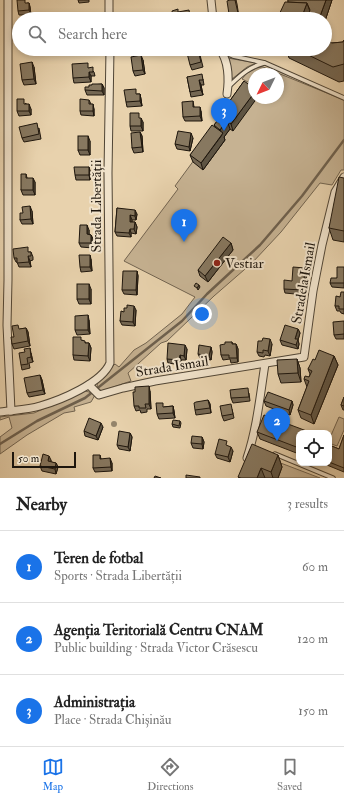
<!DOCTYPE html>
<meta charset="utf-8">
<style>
body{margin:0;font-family:"IM FELL Double Pica",serif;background:#f2f2f2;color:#222}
.controls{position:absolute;right:12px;bottom:12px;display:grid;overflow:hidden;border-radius:8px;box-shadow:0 2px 6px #0003}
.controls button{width:36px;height:36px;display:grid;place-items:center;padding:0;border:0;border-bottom:1px solid #e0e0e0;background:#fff;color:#222;font:20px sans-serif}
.compass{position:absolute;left:248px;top:68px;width:36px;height:36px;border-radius:50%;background:#fff;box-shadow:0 2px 6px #0003;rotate:227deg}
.scale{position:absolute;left:12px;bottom:10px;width:64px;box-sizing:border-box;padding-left:4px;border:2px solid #1e160d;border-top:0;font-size:11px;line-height:14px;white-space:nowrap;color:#1e160d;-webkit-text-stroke:3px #f0e2ca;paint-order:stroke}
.you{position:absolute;left:202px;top:314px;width:14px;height:14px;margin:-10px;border:3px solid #fff;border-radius:50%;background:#1a73e8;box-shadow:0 0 0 6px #1a73e833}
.badge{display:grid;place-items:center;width:26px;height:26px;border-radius:50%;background:#1a73e8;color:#fff;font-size:13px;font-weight:700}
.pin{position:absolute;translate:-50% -33px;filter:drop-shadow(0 1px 2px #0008)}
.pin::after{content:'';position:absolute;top:21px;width:14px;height:12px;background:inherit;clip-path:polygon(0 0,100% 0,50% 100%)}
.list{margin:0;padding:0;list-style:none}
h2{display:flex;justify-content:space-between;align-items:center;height:52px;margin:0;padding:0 16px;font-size:17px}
h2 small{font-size:13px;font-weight:400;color:#767676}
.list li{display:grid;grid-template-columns:26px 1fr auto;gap:12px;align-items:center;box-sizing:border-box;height:72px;padding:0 16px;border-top:1px solid #e0e0e0}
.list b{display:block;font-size:15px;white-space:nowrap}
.list p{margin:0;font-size:13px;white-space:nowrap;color:#767676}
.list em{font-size:13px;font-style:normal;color:#767676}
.icon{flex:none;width:22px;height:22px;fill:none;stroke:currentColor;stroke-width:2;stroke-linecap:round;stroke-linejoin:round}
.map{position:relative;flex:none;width:344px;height:478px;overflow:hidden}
.search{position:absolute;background:#fff;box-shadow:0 2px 6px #0003;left:12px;right:12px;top:12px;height:44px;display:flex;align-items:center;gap:10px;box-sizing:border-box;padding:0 14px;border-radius:22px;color:#767676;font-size:15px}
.sheet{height:268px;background:#fff}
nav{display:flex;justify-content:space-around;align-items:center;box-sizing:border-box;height:56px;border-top:1px solid #e0e0e0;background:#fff;font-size:11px;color:#767676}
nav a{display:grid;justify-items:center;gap:2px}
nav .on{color:#1a73e8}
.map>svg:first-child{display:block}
</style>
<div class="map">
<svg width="344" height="478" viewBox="0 0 344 478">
<rect width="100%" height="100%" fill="#e8d2ad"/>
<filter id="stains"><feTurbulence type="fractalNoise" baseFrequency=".005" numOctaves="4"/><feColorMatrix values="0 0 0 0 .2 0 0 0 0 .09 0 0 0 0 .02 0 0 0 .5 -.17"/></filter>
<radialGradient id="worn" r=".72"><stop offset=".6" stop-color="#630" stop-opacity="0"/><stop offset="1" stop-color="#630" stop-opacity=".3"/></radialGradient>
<g fill="#c6b292" stroke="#726450" fill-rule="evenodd">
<polygon points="228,58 256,63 247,67 232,79"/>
<path d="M257,67H263L344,100V170H341L332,185L320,183L281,232L252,263L214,296L167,341L161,343L128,373L131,381L102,391L99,389L97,385L99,380L115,364L119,367L134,350L146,343L182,314L195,297L124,261L178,189L175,186L247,88L250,83L242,79L246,74ZM254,74H278V98H254Z"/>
<polygon points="85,391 89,392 95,395 91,402 74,407 75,411 64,413 27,435 0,454 0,437 12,428 9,417 0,420 0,417 34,413"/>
<polygon points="339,417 344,419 344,430 337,446 329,443 329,440"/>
<polygon points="257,454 320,478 247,478"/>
</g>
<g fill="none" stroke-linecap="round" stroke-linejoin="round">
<polyline stroke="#6e604d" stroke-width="2.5" points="0,444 37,421 85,398 182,321 207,294 260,245 302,196 344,140"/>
<defs>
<g id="lane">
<polyline points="223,52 233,56 265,63 344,98"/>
<path d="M228,87C240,76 247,68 264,63"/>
<polyline points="275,454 333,478"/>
</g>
<g id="street">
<polyline points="8,0 8,280 7,325 11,411"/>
<polyline points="109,0 109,19"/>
<polyline points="211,0 213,19"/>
<path d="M219,49C229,60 229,80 227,94"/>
<polyline points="89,385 99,395 123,388 155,381 304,357 313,291 322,245 335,192 344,177"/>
<path d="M0,412C13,410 28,410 40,406C61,400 102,383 110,363L108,173L110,49"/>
<path d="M247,458C257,428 260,396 265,364"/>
</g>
</defs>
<use href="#lane" stroke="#504535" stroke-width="5.5"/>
<use href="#street" stroke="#504535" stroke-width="9"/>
<use href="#lane" stroke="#f0e2ca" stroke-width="3.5"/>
<use href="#street" stroke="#f0e2ca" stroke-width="7"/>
</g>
<circle fill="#94846b" cx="114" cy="424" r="3"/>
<g fill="#746753" stroke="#1e160d">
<polygon points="78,0 89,0 89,2 79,3"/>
<polygon points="236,0 237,4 239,17 231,19 229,14"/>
<polygon points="288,0 332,0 325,21 325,19 277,19 288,2"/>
<polygon points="27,3 29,3 30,7 31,15 19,15 18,11"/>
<polygon points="344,40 344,81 339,82 289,58 286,49 325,49 332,43 343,42"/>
<polygon points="200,55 203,67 192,70 190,65"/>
<polygon points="143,60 145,74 135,76 133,71"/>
<polygon points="34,67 36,84 24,85 22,80"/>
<polygon points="90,68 94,72 95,76 91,76 91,82 74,83 73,78"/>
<polygon points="187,77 203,79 204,85 201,85 203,95 191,97"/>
<polygon points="244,81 233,131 230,129 224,137 225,140 203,170 193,162 190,155 215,127 214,125 220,118 219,116"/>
<polygon points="102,84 104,88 104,95 87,95 85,90 89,87 92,85"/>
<polygon points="137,94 140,94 141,99 142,106 127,107 126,102"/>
<polygon points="89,100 91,104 94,109 94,116 81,115 80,111"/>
<polygon points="193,101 194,107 201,111 202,121 185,121 183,117"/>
<polygon points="26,103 26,104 31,109 31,115 19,116 17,111"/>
<polygon points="143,122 143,131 131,131 130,126"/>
<polygon points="39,128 41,139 24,142 22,138"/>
<polygon points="140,132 142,136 143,152 134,153 132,148"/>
<polygon points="193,138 190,151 177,149 175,144"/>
<polygon points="90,141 90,155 80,155 78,150"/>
<polygon points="89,167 90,171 90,180 76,180 75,175"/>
<polygon points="26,174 27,178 35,182 35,195 23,195 21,190"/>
<polygon points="344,178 344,242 333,240 329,228"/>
<polygon points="117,208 137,214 136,220 132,220 132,222 135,222 137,227 136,234 131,233 131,237 117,236 115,232"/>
<polygon points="32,211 33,224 22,224 20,220 23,213"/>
<polygon points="89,230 89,234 91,235 93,239 93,248 81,247 79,243"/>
<polygon points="231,243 233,250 208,282 200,276 198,270"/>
<polygon points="29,252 31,252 33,257 33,260 30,261 31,267 19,267 17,262 16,262 14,258"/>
<polygon points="91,259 92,271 81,272 80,267"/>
<polygon points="344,267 344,288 332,287 330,283 337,278"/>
<polygon points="305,268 307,272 305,295 285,293 284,289"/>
<polygon points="137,271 138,276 137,295 124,294 122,290"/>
<polygon points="91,289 91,304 79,304 77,299"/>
<polygon points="344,292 344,314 341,313 340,311 337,311 335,306 340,297"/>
<polygon points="136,310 135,326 122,325 120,321 124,312"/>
<polygon points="89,320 90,334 77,335 75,330"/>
<polygon points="344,321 344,339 336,339 334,335"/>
<polygon points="26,328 28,332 30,346 14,349 12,344 14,337 20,329"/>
<polygon points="298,329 300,333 298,340 299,344 298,349 282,345 280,340"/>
<polygon points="82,340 86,343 89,343 91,348 90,361 74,360 73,355"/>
<polygon points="232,342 233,344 236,344 238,349 238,362 231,363 230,359 223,360 221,355 225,344"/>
<polygon points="272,344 270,356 265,355 264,357 259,356 257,352"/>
<polygon points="211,347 212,352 211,360 200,358 198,354"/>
<polygon points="187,349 186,360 181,360 181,365 168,363 167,359"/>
<polygon points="31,353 33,362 29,363 30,368 22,370 21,365"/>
<polygon points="334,356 338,365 314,424 301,418 298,410 307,387 304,379 309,377 310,374 308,369 315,360"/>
<polygon points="297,359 300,368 301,382 281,383 278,374"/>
<polygon points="40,375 42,380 45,394 29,397 27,393"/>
<polygon points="150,391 151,409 147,409 147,412 141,413 140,410 136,411 134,406"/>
<polygon points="249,393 250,401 233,403 231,398"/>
<polygon points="344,397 344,410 343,410 341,405"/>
<polygon points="208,400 210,404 211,413 196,415 195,410"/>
<polygon points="264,401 292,401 293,405 290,415 266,406"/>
<polygon points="173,406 174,411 175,418 159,419 157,414 164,407"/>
<polygon points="232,409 234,418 224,421 222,416"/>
<polygon points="180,421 181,423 180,428 173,427 172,424"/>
<polygon points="103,427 98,440 85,436 84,431"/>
<polygon points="257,432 299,433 299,454 260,439"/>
<polygon points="130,433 132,437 130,451 119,449 117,445"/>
<polygon points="344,435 344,472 322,463 329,463 329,445 339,449"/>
<polygon points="202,437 204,442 203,449 193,448 191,443"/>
<polygon points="228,446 233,451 230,462 217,458 215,454"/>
<polygon points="100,455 101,459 112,463 112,471 95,472 93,468"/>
<polygon points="278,455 282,467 278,478 239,478 238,477"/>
<polygon points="51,460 51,462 56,463 58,467 56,474 42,471 40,466"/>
</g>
<g fill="#5e5443" stroke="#1e160d">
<polygon points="326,0 332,0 325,21 325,19 319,19"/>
<polygon points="29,3 30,7 31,15 29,10"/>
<polygon points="307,3 312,17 308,15 309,19 301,19"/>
<polygon points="141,55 143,60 145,74 143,70"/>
<polygon points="32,62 34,67 36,84 34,79"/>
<polygon points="89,72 91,76 91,82 89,77"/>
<polygon points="199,80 201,85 203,95 201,90"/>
<polygon points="102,84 104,88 104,95 102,91"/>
<polygon points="254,93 254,98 257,98 233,131 231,124"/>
<polygon points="140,94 141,99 142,106 140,101"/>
<polygon points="29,104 31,109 31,115 29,111"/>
<polygon points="93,104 94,109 94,116 93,111"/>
<polygon points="200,107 201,111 202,121 200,116"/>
<polygon points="141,118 143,122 143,131 141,126"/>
<polygon points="227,120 230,129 224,137 225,140 203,170 201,163 222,135 220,130"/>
<polygon points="140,132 142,136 143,152 142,147"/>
<polygon points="191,133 193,138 190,151 189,147"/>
<polygon points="88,136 90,141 90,155 88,150"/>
<polygon points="89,167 90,171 90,180 89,175"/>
<polygon points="33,178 35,182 35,195 33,190"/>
<polygon points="30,206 32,211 33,224 31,219"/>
<polygon points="135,210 137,214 136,220 135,216"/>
<polygon points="130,215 132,220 131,227 130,222"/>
<polygon points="135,222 137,227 136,234 134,229"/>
<polygon points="87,225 89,230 89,239 87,234"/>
<polygon points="130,229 131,233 131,237 129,233"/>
<polygon points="91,235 93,239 93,248 91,243"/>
<polygon points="231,243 233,250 208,282 205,276"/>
<polygon points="90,255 91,259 92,271 90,267"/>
<polygon points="28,256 30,261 31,267 29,262"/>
<polygon points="305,268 307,272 305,295 303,290"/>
<polygon points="137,271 138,276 137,295 136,290"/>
<polygon points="89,284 91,289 91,304 89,299"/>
<polygon points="199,285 200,287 198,290 197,288"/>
<polygon points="134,306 136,310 135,326 133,322"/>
<polygon points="88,315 89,320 90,334 88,330"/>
<polygon points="26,328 28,332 30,346 28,341"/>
<polygon points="298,329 300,333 298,340 299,344 298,349 296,345 295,339"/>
<polygon points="270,339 272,344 270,356 268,351"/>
<polygon points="89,343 91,348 90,361 88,356"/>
<polygon points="236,344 238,349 238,362 237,358"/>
<polygon points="185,345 187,349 186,360 184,356"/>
<polygon points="211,347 212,352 211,360 209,356"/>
<polygon points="30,348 31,353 33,362 31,357"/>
<polygon points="180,355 181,360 181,365 179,360"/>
<polygon points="334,356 338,365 314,424 311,415"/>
<polygon points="297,359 300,368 301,382 298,373"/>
<polygon points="40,375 42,380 45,394 43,390"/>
<polygon points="149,386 150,391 151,409 149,404"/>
<polygon points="208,400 210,404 211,413 210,408"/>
<polygon points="292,401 293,405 290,415 289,410"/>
<polygon points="173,406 174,411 175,418 173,413"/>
<polygon points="101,423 103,427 98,440 96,436"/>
<polygon points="130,433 132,437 130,451 128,447"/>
<polygon points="202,437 204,442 203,449 202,444"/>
<polygon points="231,447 233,451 230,462 228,457"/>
<polygon points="278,455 282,467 278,478 273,478 271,472"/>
<polygon points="49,456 51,460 50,466 48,461"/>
<polygon points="110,458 112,463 112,471 111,467"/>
<polygon points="56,463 58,467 56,474 55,469"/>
<polygon points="261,468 265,478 257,478"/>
</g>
<g fill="#877860" stroke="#1e160d">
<polygon points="17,0 25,0 25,3 29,3 29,10 18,11"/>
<polygon points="230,0 235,0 238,13 229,14 227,1"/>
<polygon points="288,0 326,0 319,19 308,15 310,10 307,3 288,2"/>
<polygon points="285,2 307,3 301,19 277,19"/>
<polygon points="178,9 178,12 189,10 190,16 193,15 194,19 173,19 172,11"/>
<polygon points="16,30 19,30 19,41 17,42"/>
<polygon points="325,40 332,43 343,42 344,40 344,64 333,67 296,49 325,49"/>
<polygon points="198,50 201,62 190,65 187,53"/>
<polygon points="141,55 143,70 133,71 131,57"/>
<polygon points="32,62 34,79 22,80 20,64"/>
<polygon points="88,63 88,68 93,67 93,72 89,72 89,77 73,78 72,64"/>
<polygon points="202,74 203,80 199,80 201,90 190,92 187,77"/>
<polygon points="244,81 254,88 254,93 231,124 228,122 227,120 221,116 220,117 219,116"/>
<polygon points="92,84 102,84 102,91 85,90 85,87 89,87 89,85 92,85"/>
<polygon points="136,89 136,94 140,94 140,101 126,102 124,90"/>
<polygon points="17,99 24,99 24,104 29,104 29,111 17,111"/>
<polygon points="80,99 89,100 89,104 93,104 93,111 80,111"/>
<polygon points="193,101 193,107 200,107 200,116 183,117 182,102"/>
<polygon points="130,113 139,113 139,118 141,118 141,126 130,126"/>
<polygon points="221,116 227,120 220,130 214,125"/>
<polygon points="37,123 39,134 22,138 19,127"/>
<polygon points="212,125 223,133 201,163 190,155"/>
<polygon points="178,131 191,133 189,147 175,144"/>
<polygon points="140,132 142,147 132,148 131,133"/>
<rect x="78" y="136" width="10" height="14"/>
<polygon points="74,167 89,167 89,175 75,175"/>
<polygon points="21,174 26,174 26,178 33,178 33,190 21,190"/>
<polygon points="339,177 344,178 344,231 329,228"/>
<polygon points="30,206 31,219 20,220 20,213 23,213 22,207"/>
<polygon points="117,208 135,210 135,216 130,215 130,222 135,222 134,229 130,229 129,233 115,232"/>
<polygon points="80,225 87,225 87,234 91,235 91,243 79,243"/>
<polygon points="223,237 231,243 205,276 198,270"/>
<polygon points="28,247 28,252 31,252 31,256 28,256 29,262 17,263 17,258 14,258 13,249"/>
<polygon points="79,255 90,255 90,267 80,267"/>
<polygon points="293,267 305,268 303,290 284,289 284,280 292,281"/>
<polygon points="337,267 344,267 344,283 330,283 331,278 337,278"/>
<polygon points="123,271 137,271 136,290 122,290"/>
<polygon points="196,283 199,285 197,288 194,286"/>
<rect x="77" y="284" width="12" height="15"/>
<polygon points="341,292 344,292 344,309 339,309 339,306 335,306 336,296 340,297"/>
<polygon points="127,305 134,306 133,322 120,321 121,311 124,312 124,308 127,308"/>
<polygon points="88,315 88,330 75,330 75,316"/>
<polygon points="344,321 344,334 334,335 333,322"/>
<polygon points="18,325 19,329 26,328 28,341 12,344 11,337 14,337 12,326"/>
<polygon points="285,325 298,329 295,339 298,339 296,345 280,340"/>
<polygon points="73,337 81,337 81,340 85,341 85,343 89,343 88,356 73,355"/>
<polygon points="263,338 270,339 268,351 263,350 263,353 257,352 258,341 262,341"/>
<polygon points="225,342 232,342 232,344 236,344 237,358 229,358 229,355 221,355 220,345 225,344"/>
<polygon points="168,343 185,345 184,356 180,355 179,360 167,359"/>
<polygon points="199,345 211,347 209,356 198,354"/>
<polygon points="30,348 31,357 27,358 28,364 21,365 19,353 25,352 24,349"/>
<polygon points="319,350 334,356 311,415 298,410 309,381 304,379 305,376 309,377 312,371 308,369 313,359 315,360"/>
<polygon points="297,359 298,373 278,374 277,360"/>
<polygon points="40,375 43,390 27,393 24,378"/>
<polygon points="149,386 149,404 145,404 146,408 139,408 139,406 134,406 133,392 135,392 135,387"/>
<polygon points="248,388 249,397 231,398 230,390"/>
<polygon points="268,392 292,401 289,410 264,401"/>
<polygon points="344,397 344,406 341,405"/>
<polygon points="208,400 210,408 195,410 194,403 196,402"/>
<polygon points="156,403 163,403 163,407 173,406 173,413 157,414"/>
<polygon points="231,404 233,414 222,416 220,406"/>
<polygon points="264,415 312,433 299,433 299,448 257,432"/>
<polygon points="89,418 101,423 96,436 84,431"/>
<polygon points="173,420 180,421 179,426 172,424"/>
<polygon points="119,431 130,433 128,447 117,445"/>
<polygon points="344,435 344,468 329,462 329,445 339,449"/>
<polygon points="192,436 202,437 202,444 191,443"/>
<polygon points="219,439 227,441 226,445 231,447 228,457 215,454"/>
<polygon points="252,444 278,455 271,472 261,468 257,478 241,478 238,477"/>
<polygon points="43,454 49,456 48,461 56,463 55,469 40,466"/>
<polygon points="93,455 100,455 100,459 110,458 111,467 93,468"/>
<polygon points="186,475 200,477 200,478 186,478"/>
<polygon points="155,476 161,478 154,478"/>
</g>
<circle fill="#8f2418" stroke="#f0e2ca" stroke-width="1.5" cx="217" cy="263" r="4"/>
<g text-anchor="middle" stroke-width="4" stroke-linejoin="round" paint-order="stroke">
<g font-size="14" fill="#1e160d" stroke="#f0e2ca">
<text transform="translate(96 206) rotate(-90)" y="5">Strada Libertății</text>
<text transform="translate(303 283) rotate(-80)" y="5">Stradela Ismail</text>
<text transform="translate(172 366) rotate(-9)" y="5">Strada Ismail</text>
</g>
<g font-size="14" fill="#1e160d" stroke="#f0e2ca" text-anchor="start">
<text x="225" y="268">Vestiar</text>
</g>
</g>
<rect width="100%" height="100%" filter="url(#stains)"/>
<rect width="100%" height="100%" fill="url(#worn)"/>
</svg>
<div class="controls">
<button><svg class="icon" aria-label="locate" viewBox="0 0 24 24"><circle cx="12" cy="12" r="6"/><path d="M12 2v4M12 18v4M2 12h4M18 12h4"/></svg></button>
</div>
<svg class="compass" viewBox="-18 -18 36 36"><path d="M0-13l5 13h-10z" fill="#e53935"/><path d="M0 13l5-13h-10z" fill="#767676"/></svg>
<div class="scale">50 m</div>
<div class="you"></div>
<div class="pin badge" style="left:184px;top:242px">1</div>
<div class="pin badge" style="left:277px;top:441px">2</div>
<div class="pin badge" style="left:224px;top:131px">3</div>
<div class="search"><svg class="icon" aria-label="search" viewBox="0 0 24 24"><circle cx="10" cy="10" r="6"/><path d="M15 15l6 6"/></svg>Search here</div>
</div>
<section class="sheet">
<h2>Nearby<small>3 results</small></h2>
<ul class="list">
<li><span class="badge">1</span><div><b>Teren de fotbal</b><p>Sports · Strada Libertății</p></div><em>60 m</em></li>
<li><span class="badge">2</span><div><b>Agenția Teritorială Centru CNAM</b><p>Public building · Strada Victor Crăsescu</p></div><em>120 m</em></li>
<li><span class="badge">3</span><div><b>Administrația</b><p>Place · Strada Chișinău</p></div><em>150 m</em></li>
</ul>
</section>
<nav>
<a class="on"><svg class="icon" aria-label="map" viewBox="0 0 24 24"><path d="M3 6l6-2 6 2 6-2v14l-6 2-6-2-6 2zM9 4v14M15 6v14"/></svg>Map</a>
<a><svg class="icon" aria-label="directions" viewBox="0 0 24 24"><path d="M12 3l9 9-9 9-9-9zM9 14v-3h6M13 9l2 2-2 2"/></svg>Directions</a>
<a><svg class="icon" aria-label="saved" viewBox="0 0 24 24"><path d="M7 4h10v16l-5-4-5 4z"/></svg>Saved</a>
</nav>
